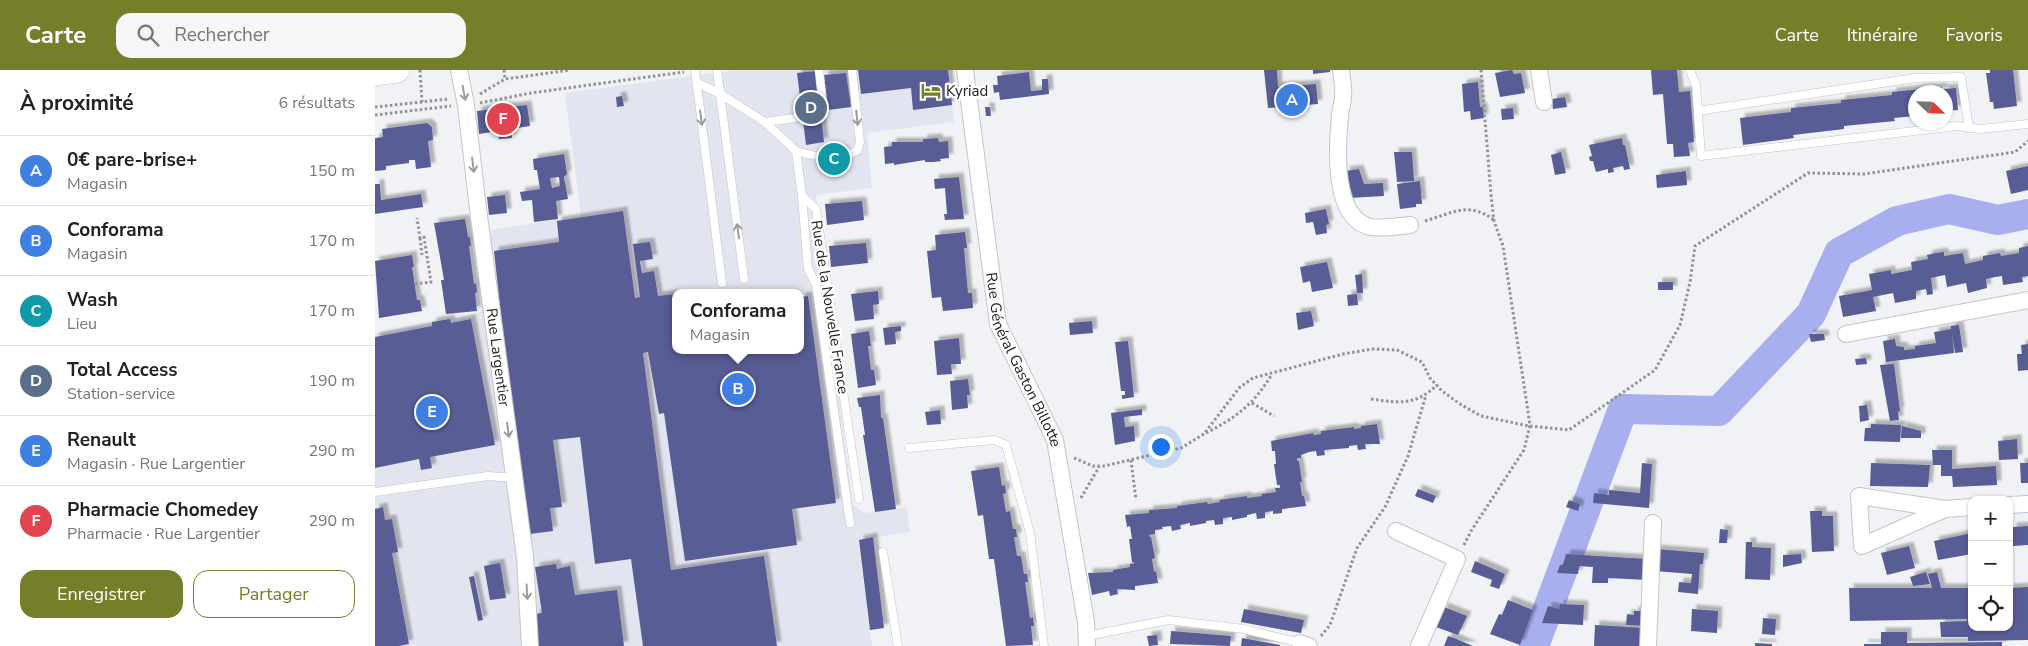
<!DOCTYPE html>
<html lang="fr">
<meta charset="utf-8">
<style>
body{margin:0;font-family:"Nunito Sans",sans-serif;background:#f6f6f6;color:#222}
.controls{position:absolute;right:15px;bottom:15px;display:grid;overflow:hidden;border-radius:10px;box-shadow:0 1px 4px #0004}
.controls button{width:45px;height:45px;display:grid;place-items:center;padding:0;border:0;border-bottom:1px solid #e0e0e0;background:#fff;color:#222;font:25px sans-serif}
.compass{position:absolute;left:1533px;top:15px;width:45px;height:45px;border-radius:50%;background:#fff;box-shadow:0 1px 4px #0004;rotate:113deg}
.you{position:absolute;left:785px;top:376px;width:18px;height:18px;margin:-12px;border:4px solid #fff;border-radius:50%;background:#1a73e8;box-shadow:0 0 0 8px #1a73e833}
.badge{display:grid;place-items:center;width:32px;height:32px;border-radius:50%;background:#757e29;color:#fff;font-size:16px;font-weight:700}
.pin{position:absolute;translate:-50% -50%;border:2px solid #fff;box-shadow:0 1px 5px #0006}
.popup{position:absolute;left:297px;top:219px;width:132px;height:65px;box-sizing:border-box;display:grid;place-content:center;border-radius:10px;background:#fff;filter:drop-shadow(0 1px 4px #0005);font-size:16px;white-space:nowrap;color:#767676}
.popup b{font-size:19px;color:#222}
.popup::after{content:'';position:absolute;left:50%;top:100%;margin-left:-10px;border:10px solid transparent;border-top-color:#fff}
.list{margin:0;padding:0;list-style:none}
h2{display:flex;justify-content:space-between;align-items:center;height:65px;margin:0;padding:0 20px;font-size:21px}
h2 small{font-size:16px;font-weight:400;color:#767676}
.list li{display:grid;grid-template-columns:32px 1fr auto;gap:15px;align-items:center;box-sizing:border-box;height:70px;padding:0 20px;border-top:1px solid #e0e0e0}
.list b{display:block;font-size:19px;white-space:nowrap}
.list p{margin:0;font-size:16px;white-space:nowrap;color:#767676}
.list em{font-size:16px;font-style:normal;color:#767676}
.actions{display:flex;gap:10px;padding:15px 20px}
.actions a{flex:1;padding:11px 0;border:1px solid #757e29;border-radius:15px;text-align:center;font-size:18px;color:#757e29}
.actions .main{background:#757e29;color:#fff}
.icon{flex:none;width:28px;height:28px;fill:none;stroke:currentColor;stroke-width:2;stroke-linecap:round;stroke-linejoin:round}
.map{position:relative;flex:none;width:1653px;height:576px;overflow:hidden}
header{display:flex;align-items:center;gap:30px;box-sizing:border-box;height:70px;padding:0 25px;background:#757e29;color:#fff}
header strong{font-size:24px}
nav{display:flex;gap:28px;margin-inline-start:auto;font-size:18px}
.search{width:350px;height:45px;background:#f6f6f6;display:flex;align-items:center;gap:12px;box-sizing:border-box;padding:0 18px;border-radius:15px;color:#767676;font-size:19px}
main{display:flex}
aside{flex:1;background:#fff}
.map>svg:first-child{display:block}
</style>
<header>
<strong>Carte</strong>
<div class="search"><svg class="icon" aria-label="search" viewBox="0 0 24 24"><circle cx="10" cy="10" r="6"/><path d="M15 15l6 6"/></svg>Rechercher</div>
<nav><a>Carte</a><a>Itinéraire</a><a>Favoris</a></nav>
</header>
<main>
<aside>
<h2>À proximité<small>6 résultats</small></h2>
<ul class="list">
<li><span class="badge" style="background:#3f7fe0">A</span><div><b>0€ pare-brise+</b><p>Magasin</p></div><em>150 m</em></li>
<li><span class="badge" style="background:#3f7fe0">B</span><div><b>Conforama</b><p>Magasin</p></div><em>170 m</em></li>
<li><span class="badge" style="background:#0f9aa8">C</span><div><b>Wash</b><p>Lieu</p></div><em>170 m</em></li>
<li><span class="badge" style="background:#5c6f8a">D</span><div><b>Total Access</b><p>Station-service</p></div><em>190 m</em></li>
<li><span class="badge" style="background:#3f7fe0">E</span><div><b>Renault</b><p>Magasin · Rue Largentier</p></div><em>290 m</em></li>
<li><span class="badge" style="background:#e0444e">F</span><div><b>Pharmacie Chomedey</b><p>Pharmacie · Rue Largentier</p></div><em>290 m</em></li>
</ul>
<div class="actions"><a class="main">Enregistrer</a><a>Partager</a></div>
</aside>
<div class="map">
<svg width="1653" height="576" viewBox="0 0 1653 576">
<defs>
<filter id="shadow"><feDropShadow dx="4.5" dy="-4.5" stdDeviation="1" flood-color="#0004"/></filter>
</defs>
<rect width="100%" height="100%" fill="#f1f2f5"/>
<path fill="#e2e4ef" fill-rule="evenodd" d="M362,0H573L579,52L492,63L497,118L441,125L455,257L478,435L490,443L532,437L535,462L483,470L497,576H0V263L106,242L116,160L206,146L190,23ZM300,223H426V280H300Z"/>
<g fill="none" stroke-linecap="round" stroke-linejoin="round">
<polyline stroke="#a8afee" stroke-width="30" points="1159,576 1248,339 1344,341 1436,244 1464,183 1522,151 1574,139 1623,150 1653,144"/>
</g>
<g fill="#585d96" fill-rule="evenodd" filter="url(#shadow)">
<polygon points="483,0 573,0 577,35 538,40 536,18 486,24"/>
<polygon points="889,0 902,0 903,17 941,14 943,34 893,38"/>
<polygon points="938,0 955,0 955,2 938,4"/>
<polygon points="1137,0 1139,4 1146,3 1150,23 1125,27 1120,3"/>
<polygon points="1276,0 1302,0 1304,22 1315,21 1319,72 1313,73 1315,86 1299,87 1298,74 1292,74 1288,24 1278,25"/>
<polygon points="1615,0 1638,0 1642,36 1619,39 1618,32 1615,32 1611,3 1615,3"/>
<polygon points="441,1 449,72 431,75 422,3"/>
<polygon points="654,2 656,21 667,20 667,9 673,9 674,24 625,30 624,22 619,23 618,15 623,15 622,6"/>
<polygon points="471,3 476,37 453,40 449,5"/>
<polygon points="1103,12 1105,37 1108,37 1109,48 1096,50 1095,41 1089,42 1087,14"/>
<polygon points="1567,17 1567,19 1581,18 1583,40 1570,41 1570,22 1540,22 1540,46 1519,48 1520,51 1469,56 1469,59 1418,65 1419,68 1368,75 1365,48 1416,42 1416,38 1466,33 1466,30 1517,25 1517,22"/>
<polygon points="247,26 249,36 242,37 241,27"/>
<polygon points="1190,27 1192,37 1178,39 1177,29"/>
<polygon points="152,35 155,56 136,59 137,68 124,69 123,61 104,64 102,41"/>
<polygon points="610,37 615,37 616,46 611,46"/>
<polygon points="1138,38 1139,49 1127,50 1126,39"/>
<polygon points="52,53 57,57 58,70 53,71 56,97 41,99 40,90 34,90 34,93 11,96 11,100 0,101 0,68 8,67 7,59"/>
<polygon points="563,68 564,72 573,71 574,88 565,89 566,91 559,92 550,92 550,90 519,95 519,93 510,94 509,77 517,76 517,72 548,72 548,69"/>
<polygon points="1247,68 1248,75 1250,75 1255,99 1249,100 1248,96 1238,98 1239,102 1233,103 1233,99 1221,102 1218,91 1215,91 1214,87 1217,86 1214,75"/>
<polygon points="468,80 470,96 449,99 448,82"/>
<polygon points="1019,82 1037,82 1039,111 1022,112"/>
<polygon points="1186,82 1191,103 1180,105 1176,85"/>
<path d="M189,84L192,104L189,107L193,129L181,131L183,149L159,152L157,130L147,131L145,122L165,119L162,100H159L158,89ZM184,107L185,116L177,118L175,108Z"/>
<polygon points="1653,96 1653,120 1636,124 1631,101"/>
<polygon points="984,99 989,114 1008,113 1009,126 974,128 970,101"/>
<polygon points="1311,101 1312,115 1282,118 1281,105"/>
<polygon points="584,107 589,149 570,150 569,144 572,144 570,118 560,119 559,109"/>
<polygon points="1045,111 1047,134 1041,134 1041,137 1025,139 1022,114"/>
<polygon points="0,114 5,114 6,130 46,124 48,137 0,144"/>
<polygon points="130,125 132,143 114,145 112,127"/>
<polygon points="487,131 489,150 452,155 450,134"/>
<polygon points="951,139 954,154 951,155 952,163 941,165 938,152 931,153 930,143"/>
<polygon points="248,141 260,228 265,227 258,174 275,172 278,189 265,191 267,203 279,201 283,226 300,224 300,280 426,280 426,227 433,226 461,433 417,439 422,475 310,491 289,343 284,344 273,282 268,283 296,500 389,486 402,576 268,576 256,489 220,494 205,367 178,370 187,437 175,438 178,461 155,464 133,308 119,181 184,172 182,151"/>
<polygon points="90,149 93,167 95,167 96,176 94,176 99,214 101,213 102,222 100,223 102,241 71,244 66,210 69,210 59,153"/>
<polygon points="590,162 592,178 589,178 593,223 597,223 598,238 568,241 566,227 557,228 552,181 561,180 560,165"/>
<polygon points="491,173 493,193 456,197 454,176"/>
<polygon points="1653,176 1653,206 1647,207 1648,212 1628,215 1627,206 1620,207 1611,209 1612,218 1593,223 1591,213 1572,217 1570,205 1565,206 1556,208 1558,224 1552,225 1551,219 1541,221 1541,229 1520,233 1518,223 1498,227 1501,241 1468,247 1464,226 1497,220 1494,204 1516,200 1516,204 1537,200 1536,192 1553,189 1552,185 1561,183 1569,182 1569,186 1588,183 1590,194 1608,190 1608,186 1625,183 1626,186 1644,183 1644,178"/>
<polygon points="37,185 39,197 37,197 42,230 45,230 47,241 4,248 0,191"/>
<polygon points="952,192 958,218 937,222 935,211 928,213 925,197"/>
<polygon points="987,204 988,223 982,223 980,205"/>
<rect x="1283" y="212" width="15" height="8"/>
<polygon points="503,221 504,234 498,235 499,249 480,251 476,224"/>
<polygon points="982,224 983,235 973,236 972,225"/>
<polygon points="936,241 939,256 923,260 921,243"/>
<polygon points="75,249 76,253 96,249 120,375 55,387 57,398 46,400 44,389 0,398 0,267 57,256 57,252"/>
<polygon points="717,251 718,263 695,265 694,253"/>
<polygon points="1584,255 1588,282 1580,283 1577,263 1579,283 1511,292 1508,271 1520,269 1521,276 1529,277 1529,280 1540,279 1540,276 1561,273 1559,262 1576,259 1576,256"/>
<polygon points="526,256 526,261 520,262 521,274 510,275 508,258"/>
<polygon points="494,261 496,276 493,276 496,300 499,300 501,315 483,318 476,264"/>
<polygon points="1434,264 1449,264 1450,270 1436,272"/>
<polygon points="584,268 586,294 576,294 577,304 562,305 559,271"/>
<polygon points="753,271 759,327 747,329 747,325 750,325 750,321 746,321 740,272"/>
<polygon points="1653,274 1653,300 1643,301 1642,284 1647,284 1646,275"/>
<polygon points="1491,288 1492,294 1481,295 1480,289"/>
<polygon points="1519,294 1525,341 1523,342 1524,350 1515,351 1505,295"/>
<polygon points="593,309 595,325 592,325 593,338 577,340 575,311"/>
<polygon points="505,325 506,348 508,348 521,439 500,442 488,365 490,365 486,337 484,337 482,328"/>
<polygon points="1492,335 1494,350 1485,352 1484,336"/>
<polygon points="767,339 767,345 749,347 750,357 759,356 760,371 740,375 736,343"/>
<polygon points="565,340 566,354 552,355 550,342"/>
<polygon points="1002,354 1005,374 990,374 991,379 983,380 982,375 974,376 974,378 949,380 950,385 942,386 941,381 934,382 926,385 926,388 922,388 922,391 924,391 927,412 925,412 927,426 929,426 931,436 907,439 907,443 898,444 898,441 890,442 890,448 882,449 881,443 872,445 872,447 857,450 857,447 848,448 848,454 840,455 839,450 831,451 831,453 815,456 815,453 805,455 806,459 797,461 796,456 787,457 788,459 780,460 780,464 774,465 775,467 776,467 780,488 777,489 779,502 781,501 783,513 760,516 760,520 742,519 743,524 735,526 734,521 717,525 713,503 738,502 738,500 755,497 755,494 760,493 757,492 754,469 757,469 755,456 752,457 750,445 774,443 774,440 802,438 802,436 832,432 833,434 845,432 844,430 872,426 872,428 887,426 886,424 901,422 900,418 905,418 905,415 902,415 899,394 901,394 900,381 897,381 896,371 938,363 939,365 946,364 946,361 979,357 979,359 986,358 986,356"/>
<polygon points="1496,354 1526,355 1525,372 1489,371 1490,358 1496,358"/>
<polygon points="1527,356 1546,361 1546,368 1526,368"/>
<polygon points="1642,369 1643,389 1624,390 1623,371"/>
<polygon points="1557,380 1577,380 1577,399 1621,396 1622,415 1578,417 1577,406 1566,406 1566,395 1558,395"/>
<polygon points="1267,393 1277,394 1274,438 1218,433 1219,423 1234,425 1234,420 1265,423"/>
<polygon points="1496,393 1555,395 1553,417 1495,416"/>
<polygon points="1645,393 1653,393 1653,413 1646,413"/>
<polygon points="624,397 627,416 630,415 631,423 628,424 631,442 635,441 638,459 641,459 642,467 639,467 642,486 646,486 649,504 652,504 653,512 650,512 655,548 658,547 659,556 656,556 658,575 631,576 619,489 614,489 608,445 603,446 596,401"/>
<polygon points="1043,419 1061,426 1058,433 1040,426"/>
<polygon points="1194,430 1205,434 1203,441 1191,437"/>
<polygon points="8,437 10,450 17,449 23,482 17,483 34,574 24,576 0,576 0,439"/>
<polygon points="1435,441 1447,441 1447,446 1458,446 1459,481 1437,482"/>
<polygon points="1653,456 1653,475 1638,476 1637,457"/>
<polygon points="1345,459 1353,460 1352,473 1344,473"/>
<polygon points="1597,463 1597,484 1563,490 1559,471"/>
<polygon points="498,467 509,558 495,560 484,470"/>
<polygon points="1371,472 1377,472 1377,477 1396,478 1395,510 1370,509"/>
<polygon points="1534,476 1540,498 1512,505 1506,483"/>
<polygon points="1281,479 1329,483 1328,494 1325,494 1323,524 1303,522 1304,512 1316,513 1317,504 1280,501"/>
<polygon points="1191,484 1272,489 1272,510 1233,508 1233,513 1217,513 1218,497 1204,496 1203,504 1182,503 1185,495 1188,495"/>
<polygon points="1426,484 1427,493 1408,497 1408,485"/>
<polygon points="1100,491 1130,504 1124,519 1115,516 1117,510 1096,502"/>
<polygon points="125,493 131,528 115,530 109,496"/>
<polygon points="181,494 182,499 195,496 200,525 242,520 249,576 162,576 160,544 167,543 160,497"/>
<polygon points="1551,502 1555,514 1538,516 1535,507"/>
<polygon points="1562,502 1566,518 1597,518 1597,557 1634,557 1634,518 1653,517 1653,570 1593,571 1593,567 1566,567 1565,552 1592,551 1592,549 1475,551 1474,518 1557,518 1553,504"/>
<polygon points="99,506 108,550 103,551 94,507"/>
<polygon points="1133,530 1158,540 1145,575 1115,564 1124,544 1127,545"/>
<polygon points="1185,534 1209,535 1208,555 1167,553 1173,536 1184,539"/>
<polygon points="1069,537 1092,546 1083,565 1061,557"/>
<polygon points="869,539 929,550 926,563 866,552"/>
<polygon points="1317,539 1343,541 1342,563 1316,561"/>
<polygon points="1259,541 1271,541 1270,556 1251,555 1252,544 1259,545"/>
<polygon points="1388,548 1401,549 1400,565 1387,564"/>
<polygon points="1220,555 1270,558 1270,576 1219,576"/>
<polygon points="796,561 856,566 855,576 795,574"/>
<polygon points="1506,562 1532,562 1532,573 1627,572 1627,576 1489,576 1489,574 1506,574"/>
<polygon points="782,565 783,575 774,576 772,566"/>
<polygon points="1073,566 1079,568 1098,576 1069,576"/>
<polygon points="867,568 905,575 905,576 866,576"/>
<polygon points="1380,573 1397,574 1397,576 1380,576"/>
</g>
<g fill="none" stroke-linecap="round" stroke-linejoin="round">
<defs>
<g id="lane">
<polyline points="320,0 347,213"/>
<polyline points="342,0 369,209"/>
<polyline points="1315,0 1321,15 1326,86 1582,56 1605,59 1653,54"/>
<polyline points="322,13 344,23 390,52 421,81 427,126 441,139 484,429"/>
<polyline points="1323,41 1540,8 1586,7 1594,58"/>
<polyline points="390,52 449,44 444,0"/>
<path d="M421,81C442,87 460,92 482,81L485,72L477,0"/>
<polyline points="427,126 433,199 441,214 475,453"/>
<polyline points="534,378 619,370 631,375 655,463 669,576"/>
<polyline points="0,422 113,406 139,408"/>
<polyline points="508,482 523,576"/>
<polyline points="712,566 793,550 869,559 925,573"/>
</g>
<g id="street">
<path id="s1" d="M84,0L91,35L103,139L150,487L155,576"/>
<path id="s2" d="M590,0L623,254L680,370L711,552L712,576"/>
<path d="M966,0C967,9 969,18 968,27C968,33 965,40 965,46C962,76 957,149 996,157C1007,159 1023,156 1035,155"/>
<polyline points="1164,0 1169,32"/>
<polyline points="1471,264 1653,230"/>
<polyline points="1634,435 1653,434"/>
<polyline points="1570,439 1487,476 1484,426 1570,439 1597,437"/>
<polyline points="1021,461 1082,489 1044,576"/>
<polyline points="925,573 934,576"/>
<polyline points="1273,576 1278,453"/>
</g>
<polyline id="primary" points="0,3 22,0"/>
</defs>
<use href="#lane" stroke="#c4c5c8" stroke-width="9"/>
<use href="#street" stroke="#c4c5c8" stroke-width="18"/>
<use href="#primary" stroke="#c4c5c8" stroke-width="26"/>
<g stroke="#929395" stroke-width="3" stroke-dasharray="2.5 2.5" stroke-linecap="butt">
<polyline points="45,0 47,32"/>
<polyline points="129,0 130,9"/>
<polyline points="105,24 130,9 195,0"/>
<polyline points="105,33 156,23 309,2"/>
<polyline points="0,37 74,29"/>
<polyline points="0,45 76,36"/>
<path d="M1050,151C1078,143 1093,131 1119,150"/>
<polyline points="45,168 47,185"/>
<polyline points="40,214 56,212 49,167 45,168 42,148"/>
<path d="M996,329C1024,333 1040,336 1062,315"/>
<polyline points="877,333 899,346"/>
<path d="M831,363C862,347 879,334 897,304"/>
<polyline points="699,388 718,396 729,396 806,378 829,364 864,318 878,308 968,284 998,279 1022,280 1047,292 1055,308 1067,321 1085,334 1106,346 1154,356 1194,360 1280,300 1305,255 1315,212 1320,176 1433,103 1489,104 1640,82 1653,71"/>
<polyline points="756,390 761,430"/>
<polyline points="706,428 724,397"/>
<polyline points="1089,475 1096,461 1149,380 1155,355 1128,176 1119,151 1116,125 1106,0"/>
<polyline points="946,566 955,555 982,478 1010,437 1033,386 1051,325"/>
</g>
<use href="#lane" stroke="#fff" stroke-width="8"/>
<use href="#street" stroke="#fff" stroke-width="16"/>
<use href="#primary" stroke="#fff" stroke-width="25"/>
</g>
<defs><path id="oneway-shaft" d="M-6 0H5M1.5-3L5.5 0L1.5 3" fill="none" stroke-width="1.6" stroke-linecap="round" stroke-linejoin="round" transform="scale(1.25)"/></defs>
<g stroke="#9c9c9c">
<use href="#oneway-shaft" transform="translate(89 23) rotate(79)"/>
<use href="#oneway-shaft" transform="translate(326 48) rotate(83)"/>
<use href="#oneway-shaft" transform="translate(482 48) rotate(84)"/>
<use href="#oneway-shaft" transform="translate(98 95) rotate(83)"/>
<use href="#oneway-shaft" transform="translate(363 161) rotate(-98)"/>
<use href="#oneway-shaft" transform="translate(133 360) rotate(82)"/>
<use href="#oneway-shaft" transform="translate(152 522) rotate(87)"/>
</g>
<defs>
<symbol id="hotel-bare" viewBox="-9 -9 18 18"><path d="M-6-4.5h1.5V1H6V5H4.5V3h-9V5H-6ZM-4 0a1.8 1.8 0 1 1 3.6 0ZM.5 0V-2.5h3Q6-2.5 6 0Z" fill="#757e29" stroke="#fff" stroke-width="2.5" paint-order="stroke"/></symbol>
</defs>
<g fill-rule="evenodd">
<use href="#hotel-bare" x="542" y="7" width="28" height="28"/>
</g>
<g text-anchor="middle" stroke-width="5" stroke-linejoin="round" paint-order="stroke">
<g font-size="15" fill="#222223" stroke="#fff" text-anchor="start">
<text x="571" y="26">Kyriad</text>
</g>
<g font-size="15" fill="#222223" stroke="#fff">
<text transform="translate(455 237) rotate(81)" y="5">Rue de la Nouvelle France</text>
<text dy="5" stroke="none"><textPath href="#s1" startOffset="290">Rue Largentier</textPath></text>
<text dy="5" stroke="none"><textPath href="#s2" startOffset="298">Rue Général Gaston Billotte</textPath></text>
</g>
</g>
</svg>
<div class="controls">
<button>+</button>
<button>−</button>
<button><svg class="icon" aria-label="locate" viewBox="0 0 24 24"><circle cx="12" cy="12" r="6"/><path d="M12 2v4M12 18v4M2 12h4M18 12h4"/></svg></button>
</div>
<svg class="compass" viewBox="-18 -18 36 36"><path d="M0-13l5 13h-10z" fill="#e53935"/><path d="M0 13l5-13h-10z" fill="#767676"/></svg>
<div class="you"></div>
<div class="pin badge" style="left:917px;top:30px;background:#3f7fe0">A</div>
<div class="pin badge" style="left:363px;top:319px;background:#3f7fe0">B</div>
<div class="popup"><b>Conforama</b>Magasin</div>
<div class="pin badge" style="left:459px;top:89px;background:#0f9aa8">C</div>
<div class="pin badge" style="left:436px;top:38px;background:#5c6f8a">D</div>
<div class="pin badge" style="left:57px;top:342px;background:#3f7fe0">E</div>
<div class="pin badge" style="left:128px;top:49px;background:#e0444e">F</div>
</div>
</main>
